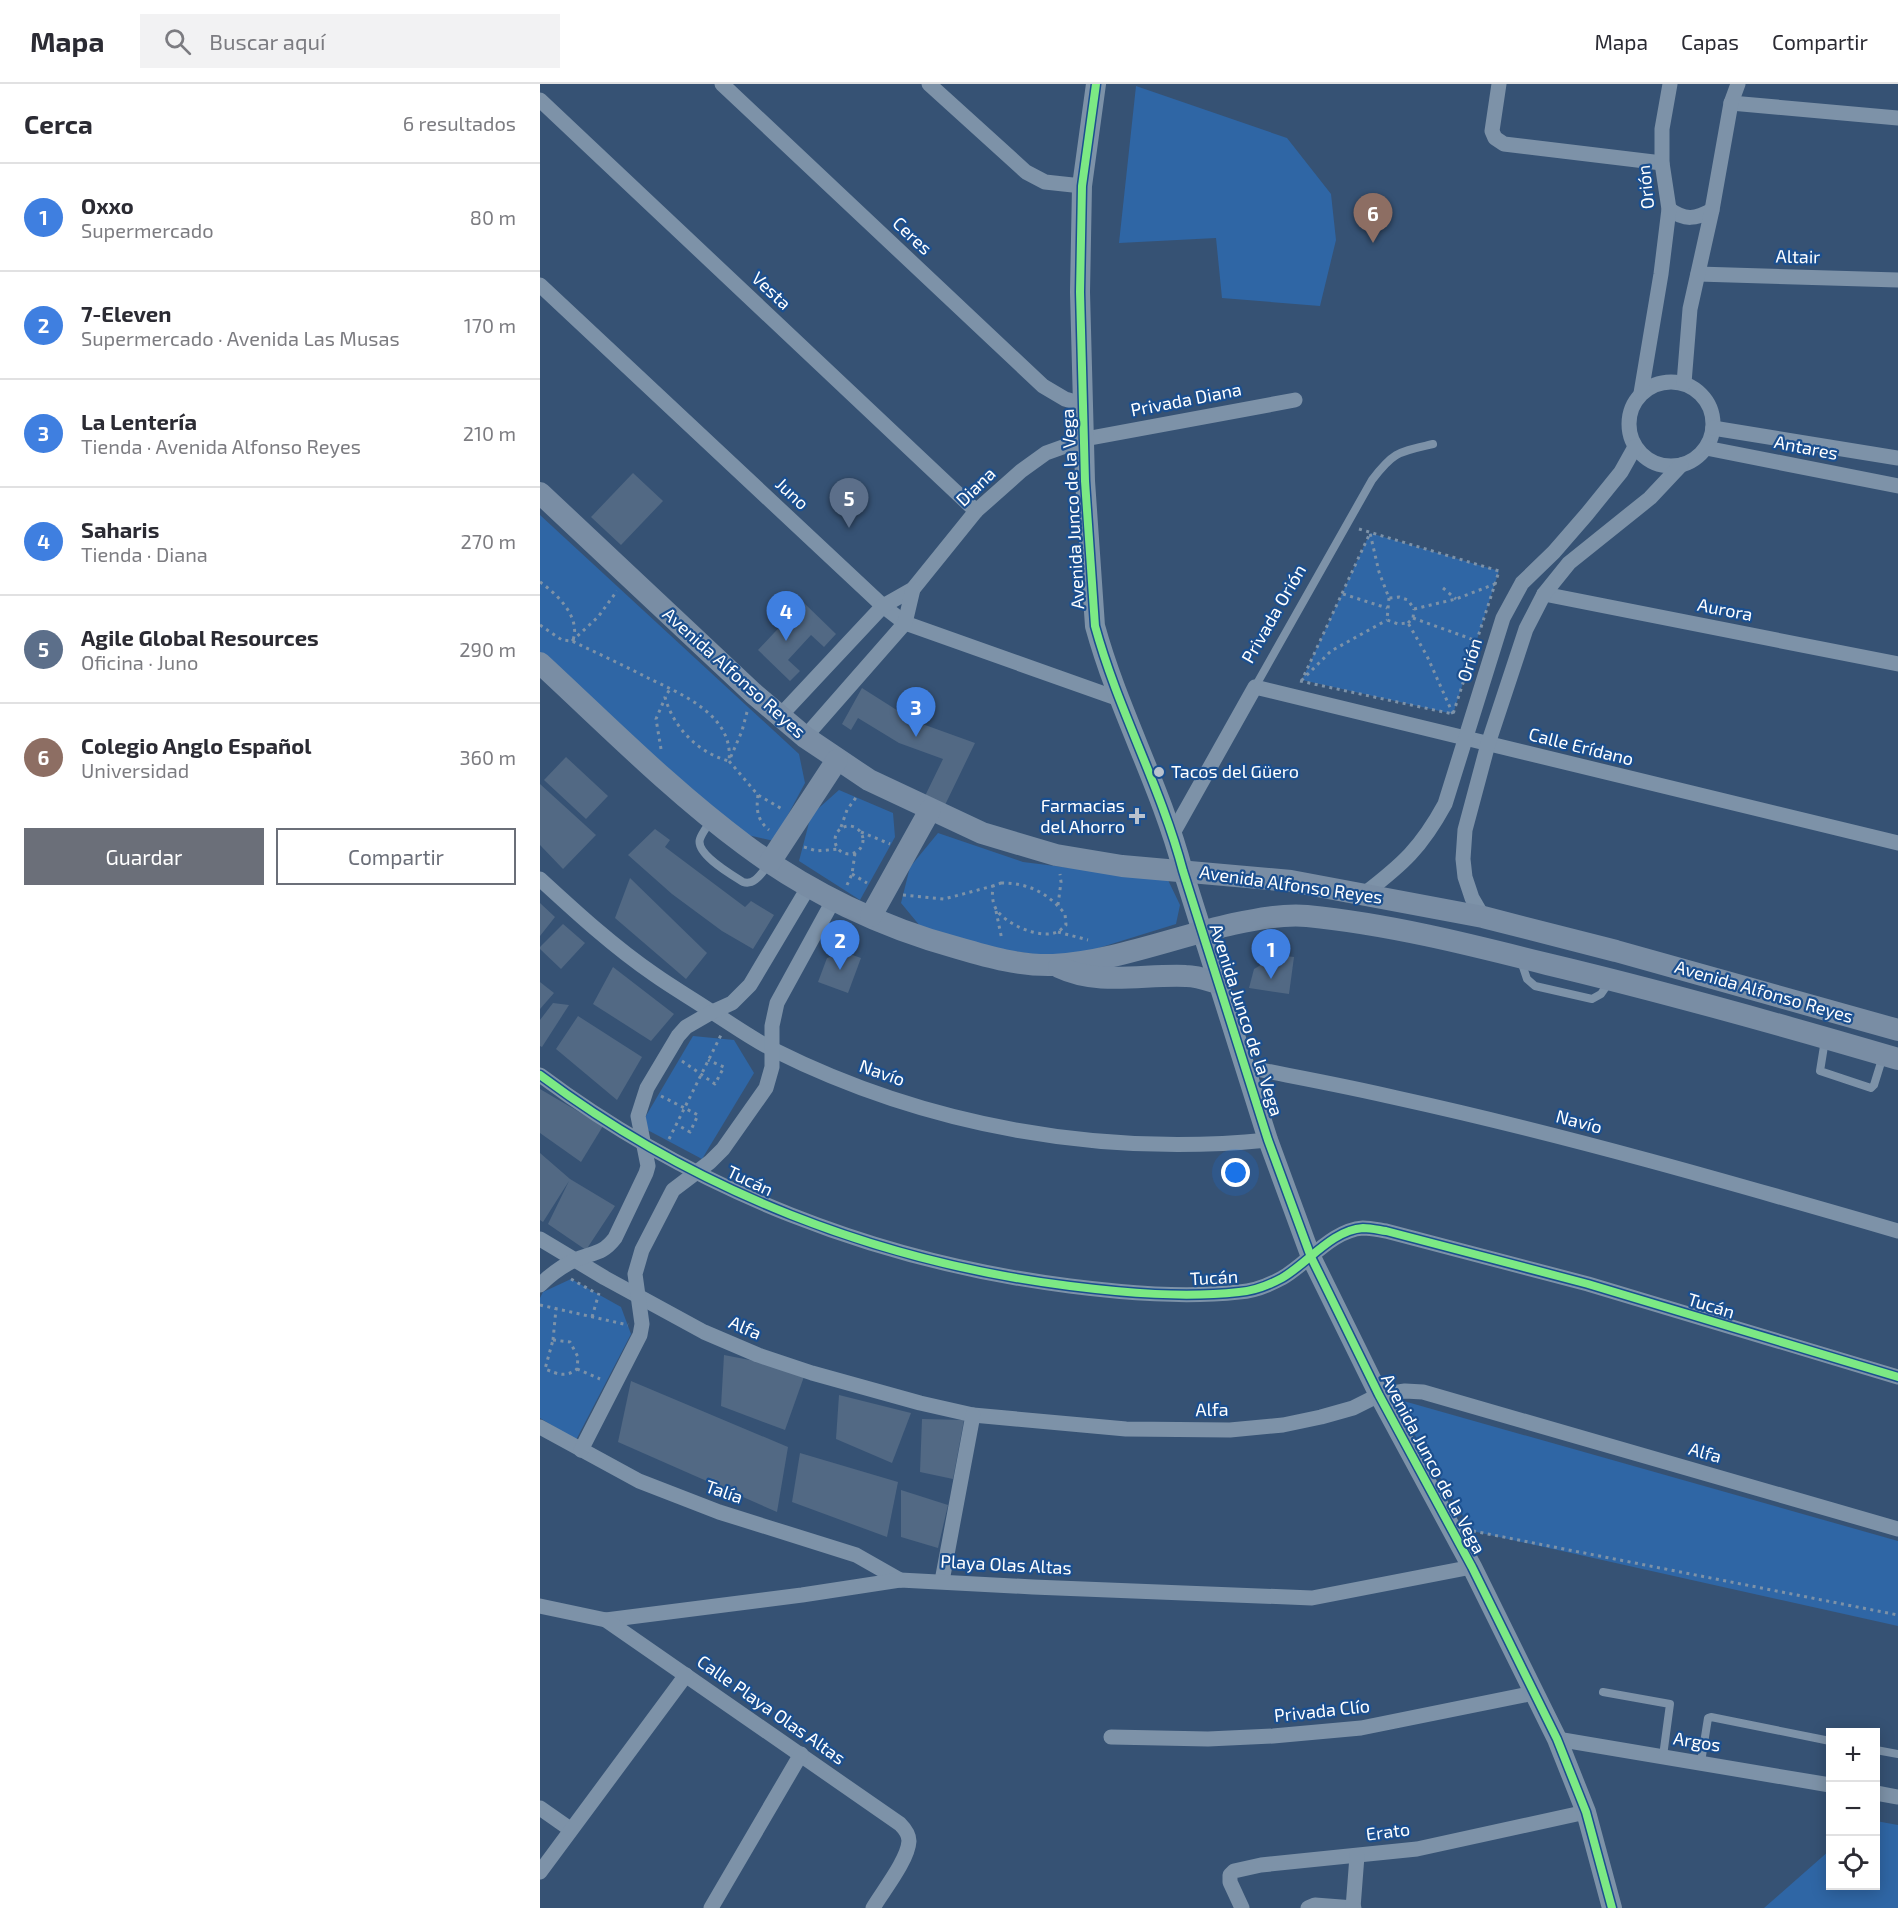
<!DOCTYPE html>
<html lang="es">
<meta charset="utf-8">
<style>
body{margin:0;font-family:"Exo 2",sans-serif;background:#f2f2f3;color:#2b2b33}
.controls{position:absolute;right:18px;bottom:18px;display:grid;overflow:hidden;border-radius:0px;box-shadow:0 3px 15px #0003}
.controls button{width:54px;height:54px;display:grid;place-items:center;padding:0;border:0;border-bottom:2px solid #e1e1e2;background:#fff;color:#2b2b33;font:30px sans-serif}
.you{position:absolute;left:696px;top:1089px;width:21px;height:21px;margin:-15px;border:4px solid #fff;border-radius:50%;background:#1a73e8;box-shadow:0 0 0 9px #1a73e833}
.badge{display:grid;place-items:center;width:39px;height:39px;border-radius:50%;background:#6b6f79;color:#fff;font-size:20px;font-weight:700}
.pin{position:absolute;translate:-50% -50px;filter:drop-shadow(0 2px 3px #0008)}
.pin::after{content:'';position:absolute;top:32px;width:21px;height:18px;background:inherit;clip-path:polygon(0 0,100% 0,50% 100%)}
.list{margin:0;padding:0;list-style:none}
h2{display:flex;justify-content:space-between;align-items:center;height:78px;margin:0;padding:0 24px;font-size:26px}
h2 small{font-size:20px;font-weight:400;color:#7c7c81}
.list li{display:grid;grid-template-columns:39px 1fr auto;gap:18px;align-items:center;box-sizing:border-box;height:108px;padding:0 24px;border-top:2px solid #e1e1e2}
.list b{display:block;font-size:22px;white-space:nowrap}
.list p{margin:0;font-size:20px;white-space:nowrap;color:#7c7c81}
.list em{font-size:20px;font-style:normal;color:#7c7c81}
.actions{display:flex;gap:12px;padding:18px 24px}
.actions a{flex:1;padding:14px 0;border:2px solid #6b6f79;border-radius:0px;text-align:center;font-size:21px;color:#6b6f79}
.actions .main{background:#6b6f79;color:#fff}
.icon{flex:none;width:33px;height:33px;fill:none;stroke:currentColor;stroke-width:2;stroke-linecap:round;stroke-linejoin:round}
.map{position:relative;flex:none;width:1358px;height:1824px;overflow:hidden}
header{display:flex;align-items:center;gap:36px;box-sizing:border-box;height:84px;padding:0 30px;background:#fff;border-bottom:2px solid #e1e1e2}
header strong{font-size:28px}
nav{display:flex;gap:33px;margin-inline-start:auto;font-size:21px}
.search{width:420px;height:54px;background:#f2f2f3;display:flex;align-items:center;gap:15px;box-sizing:border-box;padding:0 21px;border-radius:0px;color:#7c7c81;font-size:22px}
main{display:flex}
aside{flex:1;background:#fff}
.map>svg:first-child{display:block}
</style>
<header>
<strong>Mapa</strong>
<div class="search"><svg class="icon" aria-label="search" viewBox="0 0 24 24"><circle cx="10" cy="10" r="6"/><path d="M15 15l6 6"/></svg>Buscar aquí</div>
<nav><a>Mapa</a><a>Capas</a><a>Compartir</a></nav>
</header>
<main>
<aside>
<h2>Cerca<small>6 resultados</small></h2>
<ul class="list">
<li><span class="badge" style="background:#3f7fe0">1</span><div><b>Oxxo</b><p>Supermercado</p></div><em>80 m</em></li>
<li><span class="badge" style="background:#3f7fe0">2</span><div><b>7-Eleven</b><p>Supermercado · Avenida Las Musas</p></div><em>170 m</em></li>
<li><span class="badge" style="background:#3f7fe0">3</span><div><b>La Lentería</b><p>Tienda · Avenida Alfonso Reyes</p></div><em>210 m</em></li>
<li><span class="badge" style="background:#3f7fe0">4</span><div><b>Saharis</b><p>Tienda · Diana</p></div><em>270 m</em></li>
<li><span class="badge" style="background:#5c6f8a">5</span><div><b>Agile Global Resources</b><p>Oficina · Juno</p></div><em>290 m</em></li>
<li><span class="badge" style="background:#8d6e63">6</span><div><b>Colegio Anglo Español</b><p>Universidad</p></div><em>360 m</em></li>
</ul>
<div class="actions"><a class="main">Guardar</a><a>Compartir</a></div>
</aside>
<div class="map">
<svg width="1358" height="1824" viewBox="0 0 1358 1824">
<rect width="100%" height="100%" fill="#365274"/>
<g fill="#2f66a5">
<polygon points="596,2 747,54 791,110 796,156 780,222 682,214 676,154 579,159"/>
<polygon points="0,431 259,670 265,699 234,757 186,746 0,572"/>
<polygon points="830,449 959,487 913,630 762,596"/>
<polygon points="299,706 353,729 355,753 320,816 259,777 271,731"/>
<polygon points="398,749 483,778 628,796 640,821 636,840 523,875 390,854 361,819 370,783"/>
<polygon points="153,952 194,956 214,989 162,1075 100,1042"/>
<polygon points="31,1195 81,1223 91,1250 36,1356 0,1334 0,1214 3,1208"/>
<polygon points="853,1314 1358,1457 1358,1542 932,1447"/>
<polygon points="1336,1737 1358,1741 1358,1824 1224,1824 1290,1766 1290,1802 1336,1802"/>
</g>
<g fill="#526984">
<polygon points="93,389 123,417 81,461 51,433"/>
<polygon points="263,518 296,550 284,563 271,551 248,576 260,587 250,597 218,566"/>
<polygon points="322,604 374,637 435,659 405,721 385,712 403,675 359,659 318,634 311,646 302,640"/>
<polygon points="26,673 68,712 46,735 4,696"/>
<polygon points="0,700 56,751 23,785 0,761"/>
<polygon points="115,745 130,756 125,763 205,823 211,817 234,831 213,865 182,847 132,810 88,771"/>
<polygon points="90,794 167,869 146,895 75,834"/>
<polygon points="0,819 15,833 0,852"/>
<polygon points="23,840 45,859 21,885 0,865 0,863"/>
<polygon points="304,868 321,874 308,909 278,898 287,874"/>
<polygon points="738,871 754,873 749,910 709,904 714,885"/>
<polygon points="73,883 134,930 111,957 53,920"/>
<polygon points="0,898 14,909 0,925"/>
<polygon points="13,919 29,921 2,963 0,962 0,936"/>
<polygon points="38,932 102,973 77,1016 16,965"/>
<polygon points="0,1005 63,1042 41,1078 0,1049"/>
<polygon points="0,1069 30,1095 75,1122 46,1166 8,1140 29,1097 3,1138 0,1136"/>
<polygon points="184,1271 266,1287 245,1346 181,1322"/>
<polygon points="91,1297 248,1363 237,1428 78,1358"/>
<polygon points="299,1311 371,1329 352,1379 296,1355"/>
<polygon points="382,1335 424,1336 413,1395 380,1388"/>
<polygon points="260,1369 358,1398 347,1453 252,1418"/>
<polygon points="361,1406 408,1421 398,1464 361,1453"/>
</g>
<g fill="none" stroke-linecap="round" stroke-linejoin="round">
<g stroke="#7d92a8" stroke-width="3" stroke-dasharray="3 4.5" stroke-linecap="butt">
<polyline points="819,445 959,487 955,500"/>
<path d="M0,498C17,510 41,533 33,556"/>
<polyline points="903,504 916,515"/>
<polyline points="803,510 847,524"/>
<polyline points="849,514 847,536 858,540 868,539 887,572 913,630"/>
<polyline points="873,534 937,557"/>
<polyline points="868,539 873,534 874,525"/>
<path d="M0,541L22,556L32,557C57,569 83,581 108,594C141,610 194,631 189,677C158,669 133,643 125,613L130,605"/>
<polyline points="32,557 58,533 77,507"/>
<polyline points="760,597 913,630 955,500 916,515 874,525 868,516 859,513 849,514 839,488 830,449 762,596 791,567 847,536"/>
<polyline points="207,628 202,647 189,677 218,711 242,725"/>
<polyline points="121,665 116,635 125,614"/>
<path d="M218,711C216,725 217,736 229,746"/>
<circle cx="309" cy="756" r="14"/>
<polyline points="301,743 307,726 317,712"/>
<polyline points="321,748 350,760"/>
<polyline points="264,763 277,767 298,765"/>
<polyline points="312,790 327,799"/>
<path d="M461,799C489,799 508,809 525,830L526,841C523,843 521,846 519,847C502,857 465,840 456,825C452,818 452,810 453,802Z"/>
<polyline points="307,801 312,790 315,769"/>
<polyline points="363,811 404,815 453,802"/>
<polyline points="518,821 521,798 520,790"/>
<polyline points="456,827 462,856"/>
<polyline points="518,848 548,856"/>
<polyline points="142,977 175,1000 184,983 168,976"/>
<polyline points="121,1012 158,1031 150,1048 136,1040"/>
<polyline points="129,1055 181,951"/>
<polyline points="31,1195 54,1208"/>
<polyline points="0,1221 88,1241"/>
<polyline points="52,1233 59,1209"/>
<path d="M13,1256L30,1258L38,1273L37,1285C25,1294 18,1290 5,1285Z"/>
<polyline points="13,1256 16,1225"/>
<polyline points="37,1285 60,1295"/>
<polyline points="933,1447 1358,1531"/>
</g>
<g stroke="#7d92a8" stroke-width="8">
<path d="M715,603L832,396C854,367 859,368 893,360"/>
<path d="M170,738C167,743 162,749 160,755C155,770 192,791 203,798C215,802 222,788 229,780"/>
<polyline points="981,877 987,895 995,902 1052,915 1061,910 1070,897"/>
<polyline points="1285,956 1280,987 1331,1004 1334,1001 1343,972"/>
<polyline points="1063,1608 1130,1620 1123,1672"/>
<polyline points="1336,1666 1358,1670"/>
<polyline points="1161,1678 1168,1634 1171,1633 1290,1657"/>
</g>
<g stroke="#7d92a8" stroke-width="15">
<polyline points="182,0 503,302 525,315 542,320"/>
<polyline points="389,0 486,88 505,98 542,102"/>
<polyline points="959,0 952,47 955,54 964,60 1122,79"/>
<polyline points="0,16 436,427"/>
<polyline points="1191,19 1358,34"/>
<path d="M1129,125C1145,137 1156,135 1172,126"/>
<polyline points="1158,190 1358,196"/>
<polyline points="0,201 343,522 365,539 579,615"/>
<circle cx="1131" cy="340" r="42"/>
<polyline points="1144,299 1150,225 1172,126 1191,19 1198,0"/>
<polyline points="1101,309 1121,190 1129,125 1122,79 1122,45 1130,0"/>
<polyline points="1173,344 1358,374"/>
<polyline points="1166,364 1358,402"/>
<polyline points="1004,510 1358,580"/>
<polyline points="239,633 343,522 373,505 436,427 481,387 506,369 545,355 755,316"/>
<polyline points="265,653 365,539 373,505"/>
<polyline points="633,749 715,603 1358,759"/>
<path d="M0,795C37,829 74,863 115,891C132,903 151,914 169,926C190,939 212,955 234,966C386,1042 560,1073 728,1056"/>
<path d="M824,810C863,780 881,764 905,720L963,534L982,499L1014,468L1047,430L1081,388L1095,363"/>
<polyline points="943,833 932,814 925,793 923,775 925,746 948,660 986,545 1004,510 1029,479 1110,414 1141,381"/>
<path d="M706,983C756,993 807,1002 857,1014C1026,1051 1192,1099 1358,1147"/>
<path d="M0,991C155,1107 338,1178 530,1202C586,1209 644,1214 699,1208C714,1207 729,1201 742,1194C768,1179 792,1146 823,1144C831,1144 839,1146 846,1147L1048,1200L1358,1293"/>
<polyline points="0,1155 65,1194 164,1248 218,1271 272,1289 380,1319 433,1331 586,1345 690,1346 743,1341 781,1333 813,1324 839,1311 865,1307 883,1308 1358,1445"/>
<path d="M0,1201C10,1191 22,1182 35,1176C53,1168 62,1171 75,1154L106,1089L108,1082L98,1032L107,1004L138,952L146,943L172,928L192,919L210,901L269,802"/>
<polyline points="0,1343 99,1397 179,1428 316,1471 360,1496"/>
<polyline points="41,1366 100,1251 102,1240 95,1190 102,1166 133,1106 170,1078 183,1065 226,1004 232,983 232,942 237,919 294,815"/>
<polyline points="402,1497 433,1331"/>
<polyline points="0,1522 66,1536 262,1511 360,1496 493,1503 772,1514 932,1483"/>
<path d="M66,1536L360,1740C365,1745 369,1750 369,1757C368,1776 343,1807 333,1824"/>
<polyline points="571,1653 668,1655 733,1652 821,1644 994,1609"/>
<polyline points="1017,1655 1290,1701"/>
<polyline points="1336,1709 1358,1713"/>
<polyline points="0,1724 30,1745"/>
<polyline points="0,1788 146,1591"/>
<polyline points="171,1824 261,1670"/>
<polyline points="702,1824 690,1798 690,1791 694,1787 721,1781 877,1765 1046,1728"/>
<polyline points="768,1824 775,1821 814,1824"/>
<polyline points="813,1824 817,1772"/>
</g>
<path stroke="#7d92a8" stroke-width="20" d="M556,0L542,102L540,208L545,397L555,542C578,626 621,703 643,787L728,1056L771,1173L839,1311L932,1483L1017,1655L1046,1728L1072,1824"/>
<g stroke="#798da4" stroke-width="22">
<polyline points="0,409 213,609 265,653 329,696 442,749 516,771 582,782 751,797 943,833 1076,867 1358,946"/>
<path d="M0,579C67,641 132,707 205,761C268,808 343,844 418,864C449,873 480,882 513,881C572,878 635,853 693,840C717,835 743,830 767,832C848,840 928,860 1007,880C1125,908 1242,941 1358,975"/>
<polyline points="230,778 297,676"/>
<polyline points="331,832 390,726"/>
<path d="M519,883C559,902 603,890 646,892C657,892 668,896 678,899"/>
</g>
<defs>
<g id="cycleway">
<path d="M556,0L542,102L540,208L545,397L555,542C578,626 621,703 643,787L728,1056L771,1173L839,1311L932,1483L1017,1655L1046,1728L1072,1824"/>
<path d="M0,991C155,1107 338,1178 530,1202C586,1209 644,1214 699,1208C714,1207 729,1201 742,1194C768,1179 792,1146 823,1144C831,1144 839,1146 846,1147L1048,1200L1358,1293"/>
</g>
</defs>
<use href="#cycleway" stroke="#1b4f8f" stroke-width="11"/>
<use href="#cycleway" stroke="#7ce984" stroke-width="8"/>
</g>
<g fill="#b9c2ce" stroke="#1b4f8f" stroke-width="2">
<circle cx="619" cy="688" r="6"/>
<path d="M594 723h6v6h6v6h-6v6h-6v-6h-6v-6h6z"/>
</g>
<g text-anchor="middle" stroke-width="4.5" stroke-linejoin="round" paint-order="stroke">
<g font-size="18" fill="#fff" stroke="#1b4f8f">
<text transform="translate(1106 103) rotate(-96)" y="6">Orión</text>
<text transform="translate(372 152) rotate(43)" y="6">Ceres</text>
<text transform="translate(1258 173) rotate(1)" y="6">Altair</text>
<text transform="translate(231 207) rotate(43)" y="6">Vesta</text>
<text transform="translate(646 316) rotate(-11)" y="6">Privada Diana</text>
<text transform="translate(1266 364) rotate(11)" y="6">Antares</text>
<text transform="translate(436 403) rotate(-44)" y="6">Diana</text>
<text transform="translate(252 410) rotate(43)" y="6">Juno</text>
<text transform="translate(533 425) rotate(-93)" y="6">Avenida Junco de la Vega</text>
<text transform="translate(1185 526) rotate(11)" y="6">Aurora</text>
<text transform="translate(734 530) rotate(-60)" y="6">Privada Orión</text>
<text transform="translate(930 576) rotate(-73)" y="6">Orión</text>
<text transform="translate(194 589) rotate(42)" y="6">Avenida Alfonso Reyes</text>
<text transform="translate(1041 663) rotate(14)" y="6">Calle Erídano</text>
<text transform="translate(751 801) rotate(8)" y="6">Avenida Alfonso Reyes</text>
<text transform="translate(1224 908) rotate(16)" y="6">Avenida Alfonso Reyes</text>
<text transform="translate(706 936) rotate(72)" y="6">Avenida Junco de la Vega</text>
<text transform="translate(342 989) rotate(19)" y="6">Navío</text>
<text transform="translate(1039 1038) rotate(15)" y="6">Navío</text>
<text transform="translate(210 1097) rotate(25)" y="6">Tucán</text>
<text transform="translate(674 1194) rotate(-3)" y="6">Tucán</text>
<text transform="translate(1171 1222) rotate(17)" y="6">Tucán</text>
<text transform="translate(205 1244) rotate(23)" y="6">Alfa</text>
<text transform="translate(672 1326) rotate(-1)" y="6">Alfa</text>
<text transform="translate(1165 1369) rotate(16)" y="6">Alfa</text>
<text transform="translate(893 1380) rotate(62)" y="6">Avenida Junco de la Vega</text>
<text transform="translate(184 1408) rotate(19)" y="6">Talía</text>
<text transform="translate(466 1481) rotate(3)" y="6">Playa Olas Altas</text>
<text transform="translate(231 1626) rotate(35)" y="6">Calle Playa Olas Altas</text>
<text transform="translate(782 1627) rotate(-6)" y="6">Privada Clío</text>
<text transform="translate(1157 1658) rotate(9)" y="6">Argos</text>
<text transform="translate(848 1748) rotate(-7)" y="6">Erato</text>
</g>
<g font-size="18" fill="#fff" stroke="#1b4f8f" text-anchor="start">
<text x="631" y="694">Tacos del Güero</text>
<text x="585" y="728" text-anchor="end">Farmacias<tspan x="585" dy="21">del Ahorro</tspan></text>
</g>
</g>
</svg>
<div class="controls">
<button>+</button>
<button>−</button>
<button><svg class="icon" aria-label="locate" viewBox="0 0 24 24"><circle cx="12" cy="12" r="6"/><path d="M12 2v4M12 18v4M2 12h4M18 12h4"/></svg></button>
</div>
<div class="you"></div>
<div class="pin badge" style="left:731px;top:895px;background:#3f7fe0">1</div>
<div class="pin badge" style="left:300px;top:886px;background:#3f7fe0">2</div>
<div class="pin badge" style="left:376px;top:653px;background:#3f7fe0">3</div>
<div class="pin badge" style="left:246px;top:557px;background:#3f7fe0">4</div>
<div class="pin badge" style="left:309px;top:444px;background:#5c6f8a">5</div>
<div class="pin badge" style="left:833px;top:159px;background:#8d6e63">6</div>
</div>
</main>
